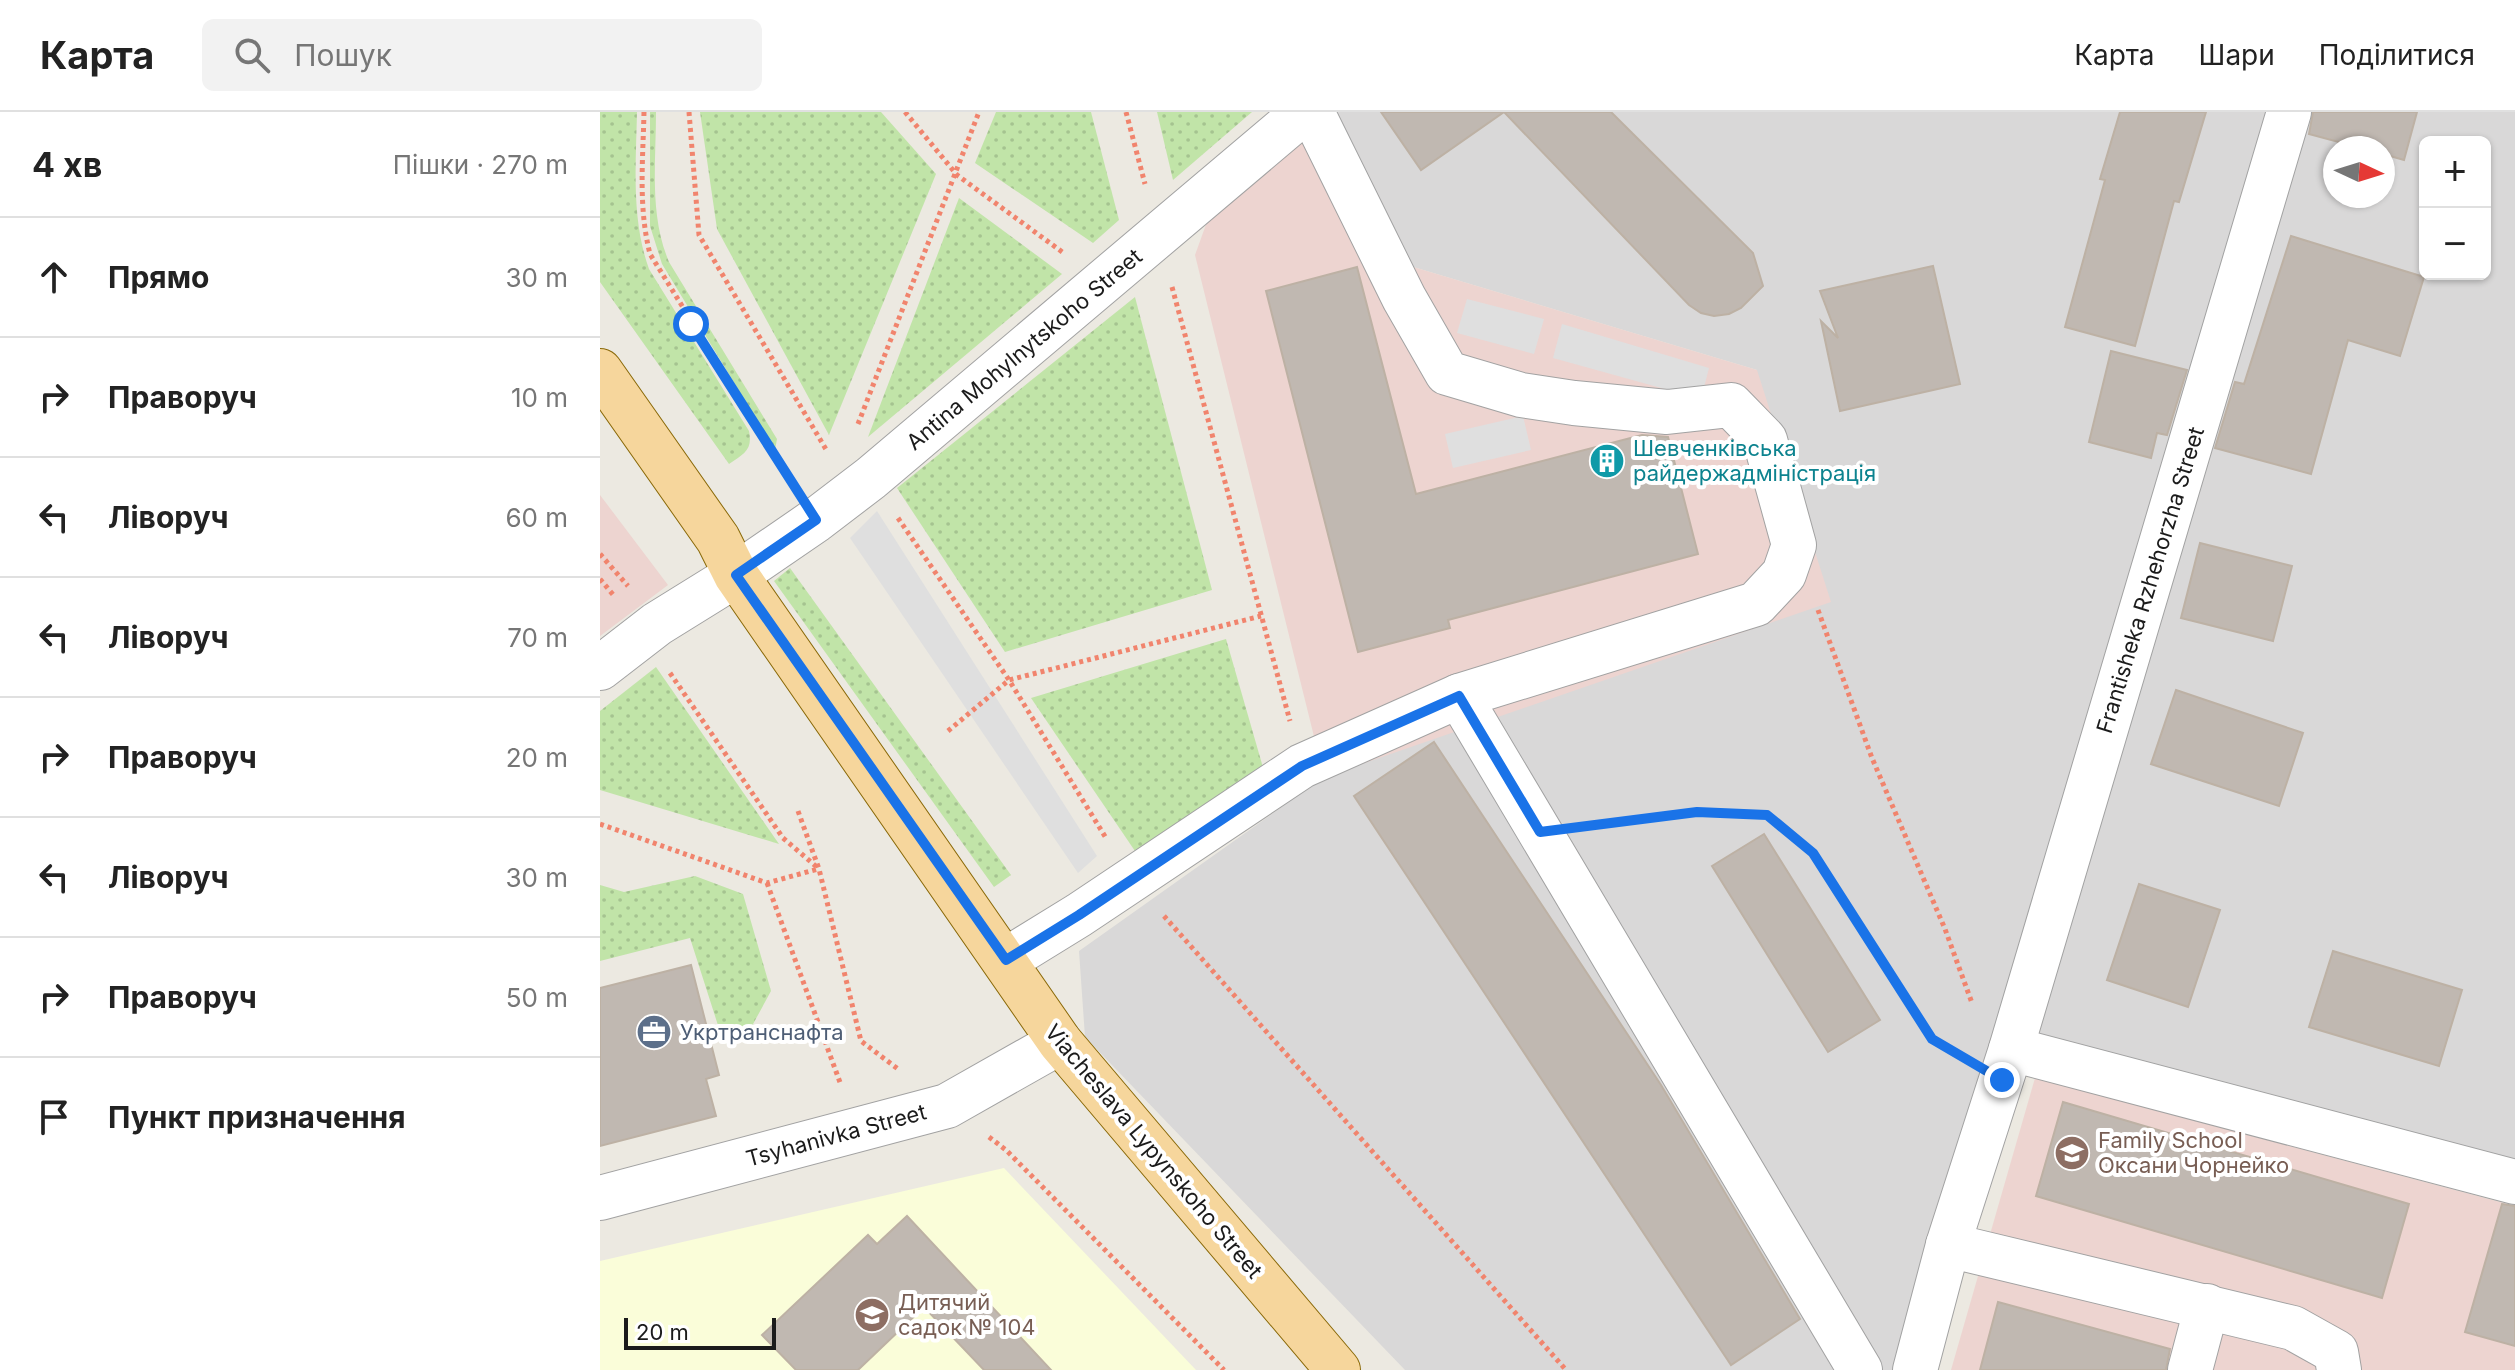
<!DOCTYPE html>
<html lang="uk">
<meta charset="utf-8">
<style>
body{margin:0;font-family:Inter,sans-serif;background:#f2f2f2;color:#222}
.controls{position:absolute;right:24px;top:24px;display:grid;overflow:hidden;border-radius:12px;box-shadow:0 2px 6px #0004}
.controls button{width:72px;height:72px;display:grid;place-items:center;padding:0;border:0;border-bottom:2px solid #e0e0e0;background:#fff;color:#222;font:40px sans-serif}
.compass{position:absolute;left:1723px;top:24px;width:72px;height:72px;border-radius:50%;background:#fff;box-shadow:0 2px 6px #0004;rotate:94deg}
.scale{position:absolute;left:24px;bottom:20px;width:152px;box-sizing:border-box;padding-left:8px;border:4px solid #1b1b1b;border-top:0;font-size:22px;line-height:28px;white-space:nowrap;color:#1b1b1b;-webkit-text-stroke:6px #fff;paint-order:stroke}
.stop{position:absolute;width:24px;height:24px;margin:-18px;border:6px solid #1a73e8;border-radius:50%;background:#fff}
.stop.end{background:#1a73e8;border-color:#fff;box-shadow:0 2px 8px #0008}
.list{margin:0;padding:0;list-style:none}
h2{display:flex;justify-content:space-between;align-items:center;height:104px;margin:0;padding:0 32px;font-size:34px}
h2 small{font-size:26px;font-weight:400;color:#767676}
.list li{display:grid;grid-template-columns:52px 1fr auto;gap:24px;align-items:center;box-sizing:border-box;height:120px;padding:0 32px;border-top:2px solid #e0e0e0}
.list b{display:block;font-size:30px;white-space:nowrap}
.list em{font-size:26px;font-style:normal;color:#767676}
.icon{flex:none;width:44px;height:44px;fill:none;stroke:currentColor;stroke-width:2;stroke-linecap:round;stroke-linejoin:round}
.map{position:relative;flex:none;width:1915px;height:1258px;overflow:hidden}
header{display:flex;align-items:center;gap:48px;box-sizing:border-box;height:112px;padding:0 40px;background:#fff;border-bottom:2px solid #e0e0e0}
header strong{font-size:38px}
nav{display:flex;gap:44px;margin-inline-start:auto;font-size:28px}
.search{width:560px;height:72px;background:#f2f2f2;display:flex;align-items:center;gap:20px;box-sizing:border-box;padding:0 28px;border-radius:12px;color:#767676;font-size:30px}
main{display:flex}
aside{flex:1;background:#fff}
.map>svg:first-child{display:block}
</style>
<header>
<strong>Карта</strong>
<div class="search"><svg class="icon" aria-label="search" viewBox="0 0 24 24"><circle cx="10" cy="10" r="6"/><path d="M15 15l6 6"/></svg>Пошук</div>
<nav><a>Карта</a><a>Шари</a><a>Поділитися</a></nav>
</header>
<main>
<aside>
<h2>4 хв<small>Пішки · 270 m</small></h2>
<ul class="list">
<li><svg class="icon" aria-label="ahead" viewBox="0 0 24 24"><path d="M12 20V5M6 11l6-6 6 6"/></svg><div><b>Прямо</b></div><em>30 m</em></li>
<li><svg class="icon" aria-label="right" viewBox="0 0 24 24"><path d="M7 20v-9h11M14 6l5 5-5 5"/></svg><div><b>Праворуч</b></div><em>10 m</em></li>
<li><svg class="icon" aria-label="left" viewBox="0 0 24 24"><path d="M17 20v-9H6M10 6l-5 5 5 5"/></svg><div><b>Ліворуч</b></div><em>60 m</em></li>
<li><svg class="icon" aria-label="left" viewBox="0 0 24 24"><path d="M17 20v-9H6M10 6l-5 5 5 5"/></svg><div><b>Ліворуч</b></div><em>70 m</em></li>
<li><svg class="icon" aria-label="right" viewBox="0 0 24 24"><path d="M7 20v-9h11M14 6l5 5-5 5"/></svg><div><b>Праворуч</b></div><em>20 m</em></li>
<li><svg class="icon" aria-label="left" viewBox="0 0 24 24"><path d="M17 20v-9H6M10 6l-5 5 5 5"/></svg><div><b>Ліворуч</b></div><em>30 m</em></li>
<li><svg class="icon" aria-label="right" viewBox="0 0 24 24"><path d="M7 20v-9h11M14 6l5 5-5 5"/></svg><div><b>Праворуч</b></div><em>50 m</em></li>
<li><svg class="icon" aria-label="arrive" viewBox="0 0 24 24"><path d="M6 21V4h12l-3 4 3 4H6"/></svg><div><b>Пункт призначення</b></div></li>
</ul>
</aside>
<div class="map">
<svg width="1915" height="1258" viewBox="0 0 1915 1258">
<defs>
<pattern id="grass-dots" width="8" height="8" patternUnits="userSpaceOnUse" patternTransform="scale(2)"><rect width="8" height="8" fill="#c1e4a8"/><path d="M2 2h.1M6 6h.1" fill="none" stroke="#a5c390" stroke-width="1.8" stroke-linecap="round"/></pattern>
</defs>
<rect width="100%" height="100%" fill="#ece9e1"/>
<path fill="#d9d8d8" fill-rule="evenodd" d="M731,0H1915V1053L1401,913L1310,1258H805L485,925L479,839L724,665L1157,258L810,154ZM1825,30H1885V162H1825ZM1735,36H1783V84H1735Z"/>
<g fill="#edd4d0">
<polygon points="728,0 810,154 1157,258 1231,490 724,665 595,143 608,107"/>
<polygon points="0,383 68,473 0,524"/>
<polygon points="1435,966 1915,1094 1915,1258 1351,1258"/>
</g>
<polygon fill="#fafdd9" points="404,1056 596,1258 0,1258 0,1149"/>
<g fill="url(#grass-dots)">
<path d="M0,0H37C36,52 31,107 49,157L149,319C153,338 144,342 129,352L0,170Z"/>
<path d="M50,0H56C56,52 49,102 69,150L177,327L175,338L62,152L50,114Z"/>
<polygon points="100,0 281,0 336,62 229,323 117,117"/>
<polygon points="396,0 491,0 519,108 493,131 375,51"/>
<polygon points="557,0 652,0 573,68"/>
<polygon points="359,86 462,162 268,325"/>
<polygon points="535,185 612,478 405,540 297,376"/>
<polygon points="190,456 411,763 394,775 174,469"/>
<polygon points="626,527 664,659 537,742 431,586"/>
<polygon points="56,555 179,732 0,678 0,599"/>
<polygon points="95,764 143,782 171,879 146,925 124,932 90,826 0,849 0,773 24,780"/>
</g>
<g fill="#dfdfdf">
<polygon points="867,187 944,207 934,242 857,221"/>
<polygon points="962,212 1109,256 1101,287 953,246"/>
<polygon points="923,304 931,338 853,356 845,322"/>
<polygon points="277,399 497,744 478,761 250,426"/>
</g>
<g fill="#c0b8b1" stroke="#bdb1a4" stroke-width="2">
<polygon points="781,0 904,0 821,58"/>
<polygon points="904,0 1011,0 1153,141 1163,174 1141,196 1129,202 1114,204 1101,201 1089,193"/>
<polygon points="1520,0 1606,0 1579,90 1574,89 1535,234 1465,215 1505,68 1500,67"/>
<polygon points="1713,0 1817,0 1804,48 1783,42 1783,36 1761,36 1709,22"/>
<polygon points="1691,124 1824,165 1800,244 1748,228 1711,362 1615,336 1635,270 1644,272"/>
<polygon points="1333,154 1360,272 1240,299 1221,209 1238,226 1220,179"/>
<polygon points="757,155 816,382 1042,323 1068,325 1098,442 848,508 850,516 758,540 666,179"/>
<polygon points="1511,239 1587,258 1567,323 1557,321 1551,346 1489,330"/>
<polygon points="1600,431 1692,454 1673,529 1581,506"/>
<polygon points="1576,578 1703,621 1679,694 1551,652"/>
<polygon points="834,630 1061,973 1200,1207 1131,1253 754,684"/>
<polygon points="1164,722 1280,908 1228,940 1112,754"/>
<polygon points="1539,772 1620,798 1588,895 1507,868"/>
<polygon points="1733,839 1862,878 1839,954 1709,915"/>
<polygon points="91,853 119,963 106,967 116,1004 0,1034 0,876"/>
<polygon points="1463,990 1809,1092 1782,1186 1436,1084"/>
<polygon points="1902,1092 1915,1094 1915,1234 1865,1220"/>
<polygon points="307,1104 451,1258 384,1258 324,1195 258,1258 196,1258 162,1223 268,1123 277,1132"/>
<polygon points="1398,1190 1570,1237 1566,1258 1380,1258"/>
</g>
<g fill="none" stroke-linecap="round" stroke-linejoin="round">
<defs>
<g id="minor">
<polyline points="712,0 804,186 847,261 921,283 974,291 1067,300 1131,293 1165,328 1194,433 1184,462 1156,492 859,584"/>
<polyline points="0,556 57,512 136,463 216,408 271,366 704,0"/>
<polyline points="406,848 479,803 702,654 859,584 1260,1258"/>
<polyline points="1411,937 1915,1070"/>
<polyline points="0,1086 347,994 460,930"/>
<polyline points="1348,1133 1693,1216 1736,1240 1739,1258"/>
<polyline points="1315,1258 1348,1133 1411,937 1689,0"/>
<polyline points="1590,1258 1607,1194"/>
</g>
<polyline id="major" points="0,259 118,427 136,463 460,930 738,1258"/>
</defs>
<use href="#minor" stroke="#a2a2a2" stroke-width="46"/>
<use href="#major" stroke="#8a6908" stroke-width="46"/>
<g stroke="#f1846d" stroke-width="5" stroke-dasharray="4 4" stroke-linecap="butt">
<path d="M44,0C43,48 38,95 50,142L189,367"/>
<polyline points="89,0 99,123 227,339"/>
<polyline points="305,0 357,63 465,142"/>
<polyline points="526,0 545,72"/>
<polyline points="572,175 690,609"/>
<polyline points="258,312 379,0"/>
<polyline points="298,406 409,568 506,726"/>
<polyline points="0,442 28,474"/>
<polyline points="0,467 15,485"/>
<polyline points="1218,498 1272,646 1345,817 1372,891"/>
<polyline points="70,561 183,726 218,756"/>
<polyline points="348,619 409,568 661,504"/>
<polyline points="198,699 219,757 261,929 298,957"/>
<polyline points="0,712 167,771 218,757"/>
<polyline points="990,714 1097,700 1167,703 1213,741 1332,927 1359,943"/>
<polyline points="167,771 241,973"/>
<polyline points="564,804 966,1258"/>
<polyline points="389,1025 406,1038 624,1258"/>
</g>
<use href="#minor" stroke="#fff" stroke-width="44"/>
<use href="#major" stroke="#f6d69c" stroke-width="44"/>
</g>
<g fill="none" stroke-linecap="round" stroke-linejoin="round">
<polyline stroke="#1a73e8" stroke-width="10" points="91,212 216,408 136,463 406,848 479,803 702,654 859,584 940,720 1097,700 1167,703 1213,741 1332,927 1402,968"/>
</g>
<defs>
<symbol id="building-disc" viewBox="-11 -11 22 22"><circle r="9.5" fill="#0f9aa8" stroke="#fff"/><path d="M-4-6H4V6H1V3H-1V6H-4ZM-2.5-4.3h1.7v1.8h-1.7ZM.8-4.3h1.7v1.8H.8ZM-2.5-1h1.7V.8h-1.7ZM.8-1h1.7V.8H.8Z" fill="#fff"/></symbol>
<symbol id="office-disc" viewBox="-11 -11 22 22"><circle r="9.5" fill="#5c6f8a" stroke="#fff"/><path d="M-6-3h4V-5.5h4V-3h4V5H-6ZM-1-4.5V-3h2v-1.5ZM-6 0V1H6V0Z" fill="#fff"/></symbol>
<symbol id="school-disc" viewBox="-11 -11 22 22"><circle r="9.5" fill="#8d6e63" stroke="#fff"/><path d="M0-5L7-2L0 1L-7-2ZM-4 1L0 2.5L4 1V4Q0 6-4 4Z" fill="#fff"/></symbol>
</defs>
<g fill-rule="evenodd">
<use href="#building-disc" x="987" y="329" width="40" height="40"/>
<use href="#office-disc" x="34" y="900" width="40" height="40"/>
<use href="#school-disc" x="1452" y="1021" width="40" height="40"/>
<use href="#school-disc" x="252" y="1183" width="40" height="40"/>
</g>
<g text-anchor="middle" stroke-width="8" stroke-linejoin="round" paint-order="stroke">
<g font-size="22" fill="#1b1b1b" stroke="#fff">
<text transform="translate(424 237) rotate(-40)" y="8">Antina Mohylnytskoho Street</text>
<text transform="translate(1550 468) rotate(-73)" y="8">Frantisheka Rzhehorzha Street</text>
<text transform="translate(236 1023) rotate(-15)" y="8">Tsyhanivka Street</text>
<text transform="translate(554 1039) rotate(50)" y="8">Viacheslava Lypynskoho Street</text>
</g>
<g font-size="22" fill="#0d838f" stroke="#fff" text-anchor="start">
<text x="1033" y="344">Шевченківська<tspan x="1033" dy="25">райдержадміністрація</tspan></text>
</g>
<g font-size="22" fill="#4e5e75" stroke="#fff" text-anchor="start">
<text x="80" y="928">Укртранснафта</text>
</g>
<g font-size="22" fill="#785e54" stroke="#fff" text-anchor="start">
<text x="1498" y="1036">Family School<tspan x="1498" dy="25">Оксани Чорнейко</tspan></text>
<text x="298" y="1198">Дитячий<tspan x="298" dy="25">садок № 104</tspan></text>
</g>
</g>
</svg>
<div class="controls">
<button>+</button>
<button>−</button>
</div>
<svg class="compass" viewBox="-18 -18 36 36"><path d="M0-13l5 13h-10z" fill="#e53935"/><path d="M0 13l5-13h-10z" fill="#767676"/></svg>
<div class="scale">20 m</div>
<div class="stop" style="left:91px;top:212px"></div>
<div class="stop end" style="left:1402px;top:968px"></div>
</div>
</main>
